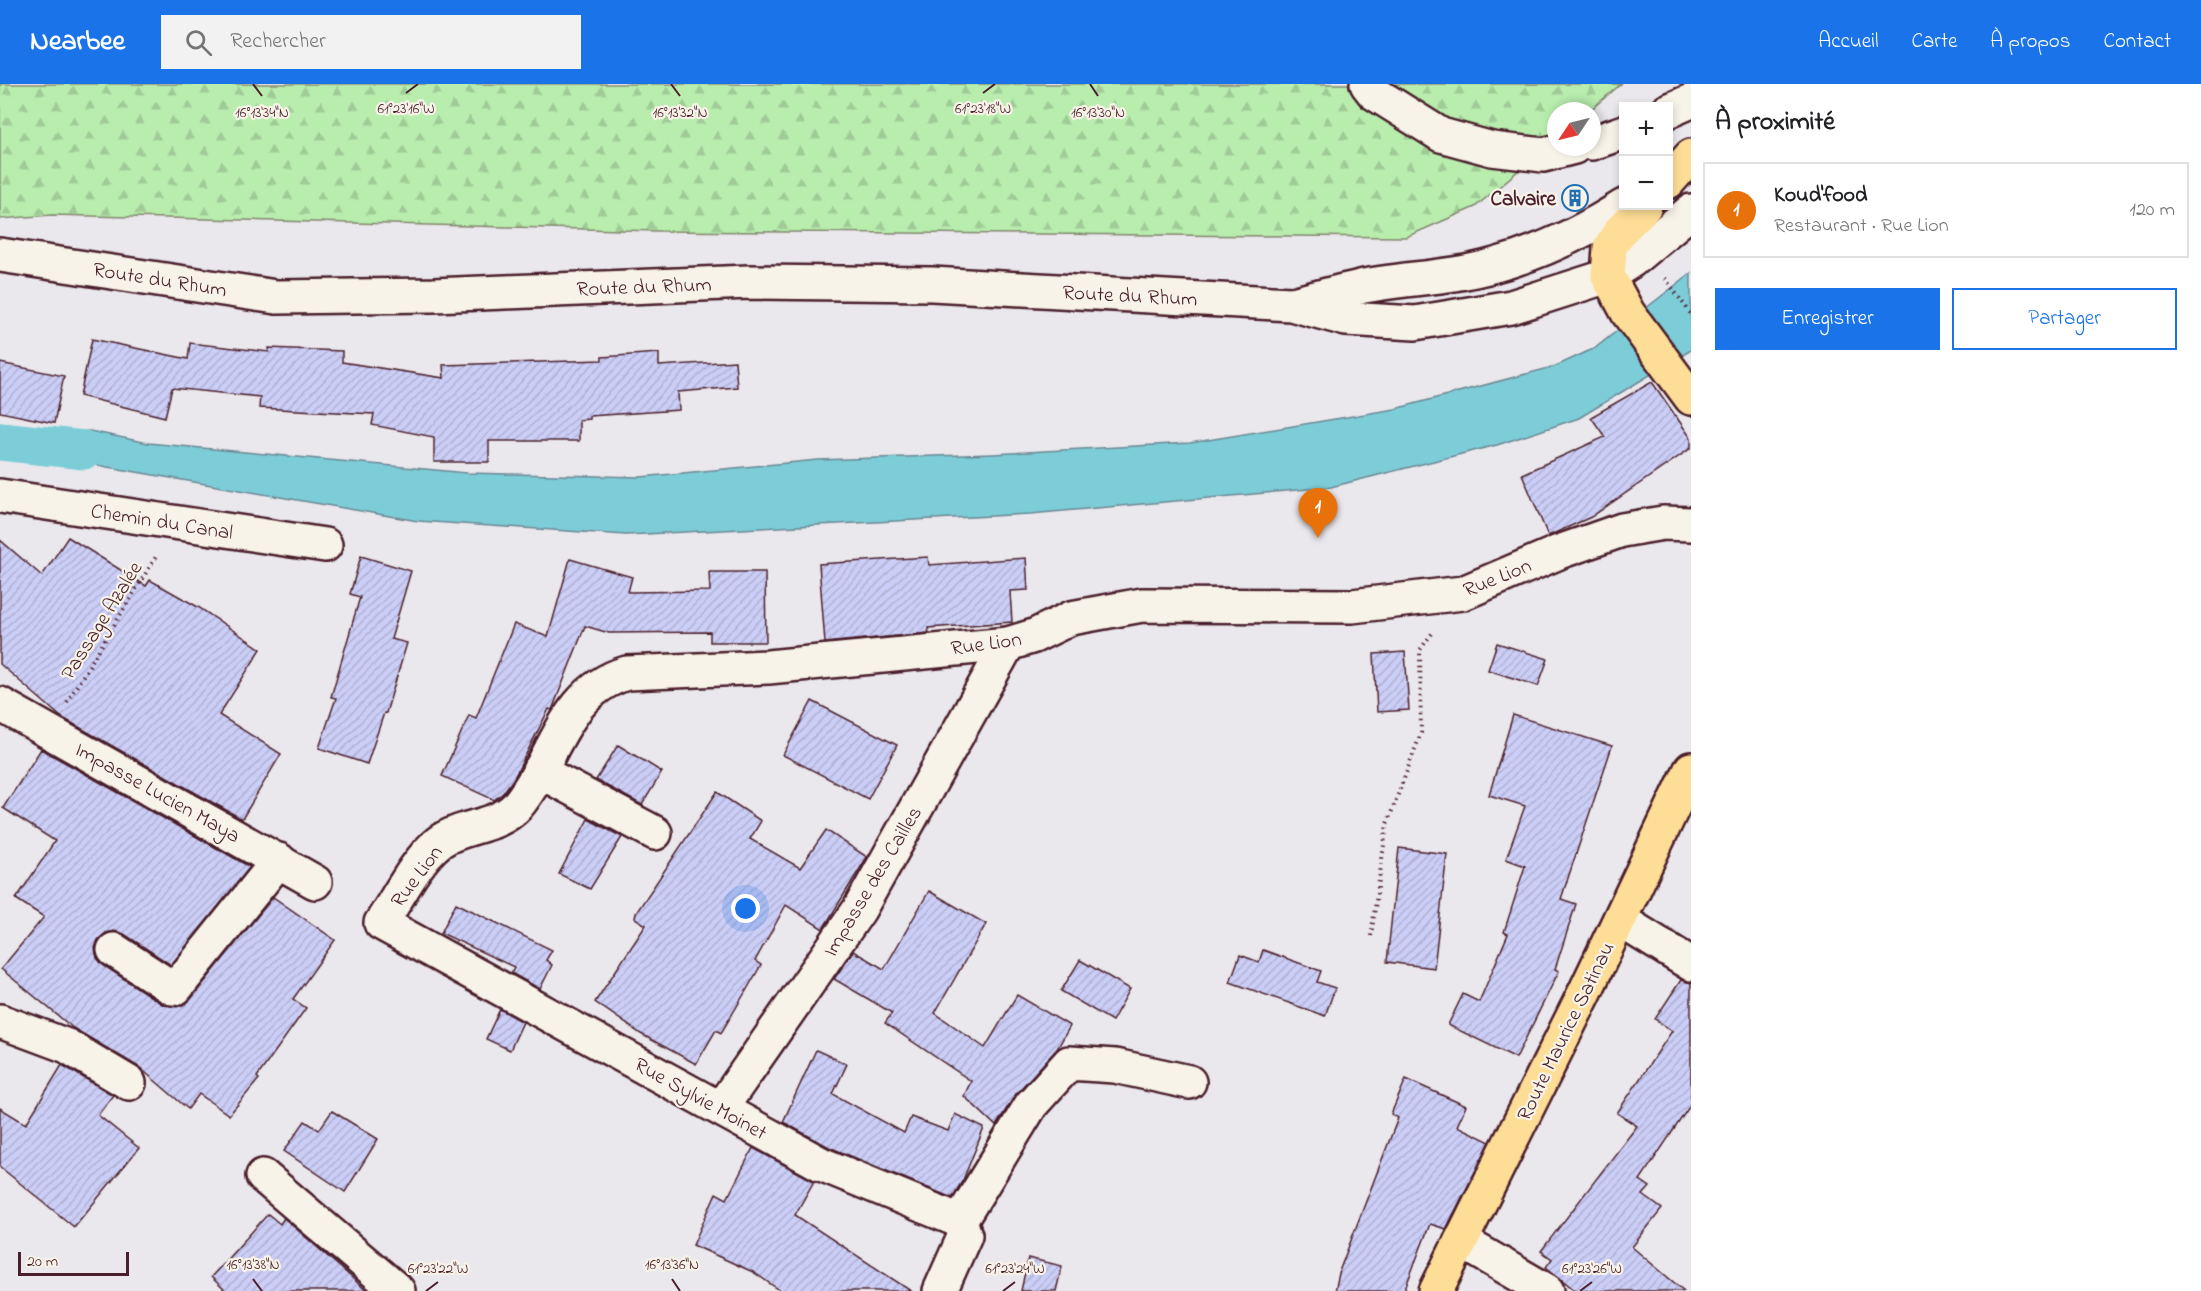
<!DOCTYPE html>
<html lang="fr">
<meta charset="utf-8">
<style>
body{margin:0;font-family:"Indie Flower",sans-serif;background:#f2f2f2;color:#202124}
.controls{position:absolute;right:18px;top:18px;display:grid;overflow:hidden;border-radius:0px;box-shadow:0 3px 9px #0003}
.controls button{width:54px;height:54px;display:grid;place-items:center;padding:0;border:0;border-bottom:2px solid #e0e0e0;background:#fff;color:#202124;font:30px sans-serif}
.compass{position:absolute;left:1547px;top:18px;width:54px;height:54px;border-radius:50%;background:#fff;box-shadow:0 3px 9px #0003;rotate:235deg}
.scale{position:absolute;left:18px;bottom:15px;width:111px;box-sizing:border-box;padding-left:6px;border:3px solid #4a1f2b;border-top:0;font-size:16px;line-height:21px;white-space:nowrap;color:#4a1f2b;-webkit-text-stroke:4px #f7f3e8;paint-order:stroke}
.you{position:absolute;left:746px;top:825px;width:21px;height:21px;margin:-15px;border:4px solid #fff;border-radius:50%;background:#1a73e8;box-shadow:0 0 0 9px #1a73e833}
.badge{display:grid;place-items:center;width:39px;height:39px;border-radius:50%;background:#1a73e8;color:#fff;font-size:20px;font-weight:700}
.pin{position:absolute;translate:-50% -50px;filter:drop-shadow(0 2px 3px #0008)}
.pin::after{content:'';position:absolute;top:32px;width:21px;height:18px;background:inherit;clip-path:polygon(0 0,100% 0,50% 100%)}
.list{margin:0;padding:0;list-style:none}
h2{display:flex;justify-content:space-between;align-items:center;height:78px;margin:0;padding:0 24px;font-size:26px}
h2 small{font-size:20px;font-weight:400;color:#757577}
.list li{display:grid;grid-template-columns:39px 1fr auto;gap:18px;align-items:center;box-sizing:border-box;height:96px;margin:0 12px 12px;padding:0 12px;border:2px solid #e0e0e0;border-radius:0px}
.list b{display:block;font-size:22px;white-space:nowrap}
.list p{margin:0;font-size:20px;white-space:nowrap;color:#757577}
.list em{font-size:20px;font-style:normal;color:#757577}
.actions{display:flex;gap:12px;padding:18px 24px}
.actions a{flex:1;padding:14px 0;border:2px solid #1a73e8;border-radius:0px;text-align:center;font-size:21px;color:#1a73e8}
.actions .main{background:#1a73e8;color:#fff}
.icon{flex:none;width:33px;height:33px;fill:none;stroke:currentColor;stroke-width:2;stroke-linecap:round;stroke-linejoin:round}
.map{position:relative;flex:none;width:1691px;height:1207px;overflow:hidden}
header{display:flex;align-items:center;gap:36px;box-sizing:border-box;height:84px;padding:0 30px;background:#1a73e8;color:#fff}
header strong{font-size:28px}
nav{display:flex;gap:33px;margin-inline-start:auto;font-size:21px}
.search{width:420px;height:54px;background:#f2f2f2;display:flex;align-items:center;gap:15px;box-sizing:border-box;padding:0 21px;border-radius:0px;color:#757577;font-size:22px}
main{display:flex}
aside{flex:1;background:#fff}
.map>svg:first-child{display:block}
</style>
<header>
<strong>Nearbee</strong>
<div class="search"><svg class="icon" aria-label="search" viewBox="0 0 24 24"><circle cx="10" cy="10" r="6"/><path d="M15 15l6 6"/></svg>Rechercher</div>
<nav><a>Accueil</a><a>Carte</a><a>À propos</a><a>Contact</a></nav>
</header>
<main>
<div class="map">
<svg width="1691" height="1207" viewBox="0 0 1691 1207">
<defs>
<pattern id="forest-firs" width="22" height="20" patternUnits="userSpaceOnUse" patternTransform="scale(1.5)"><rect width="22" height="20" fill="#b8edae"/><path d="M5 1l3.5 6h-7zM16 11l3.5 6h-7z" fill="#a0cb96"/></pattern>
<pattern id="building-hatch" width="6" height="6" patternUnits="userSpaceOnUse" patternTransform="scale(1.5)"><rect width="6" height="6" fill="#cbcef6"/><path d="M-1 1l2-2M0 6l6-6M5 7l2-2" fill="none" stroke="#b0b0d3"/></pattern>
</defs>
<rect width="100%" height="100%" fill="#eae8ec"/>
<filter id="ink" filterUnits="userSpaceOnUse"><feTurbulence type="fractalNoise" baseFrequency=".0167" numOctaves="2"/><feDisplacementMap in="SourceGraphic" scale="12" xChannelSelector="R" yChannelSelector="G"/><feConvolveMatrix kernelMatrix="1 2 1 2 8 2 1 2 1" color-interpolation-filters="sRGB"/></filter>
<g filter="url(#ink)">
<polygon fill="url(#forest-firs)" stroke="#81866c" stroke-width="1.5" points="0,0 1621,0 1589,27 1556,27 1556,55 1475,123 1406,153 658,147 52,131 0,135"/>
<polygon fill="#7dcdd8" stroke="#698793" stroke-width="1.5" points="1691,189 1691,266 1579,334 1497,361 1331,403 1030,430 626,451 418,437 73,377 31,362 62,349 90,347 148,359 467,389 641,393 818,376 993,370 1190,359 1395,325 1556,282 1595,264"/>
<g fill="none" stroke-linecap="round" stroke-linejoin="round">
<polyline stroke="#7dcdd8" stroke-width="39" points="0,357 84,366"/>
</g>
<g fill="url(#building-hatch)" stroke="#4a1f2b" stroke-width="1.5">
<polygon points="92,255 188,275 190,259 269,268 269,264 342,267 342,278 444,294 443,281 602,276 602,273 659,269 659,282 735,277 737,303 678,308 679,326 589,332 589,335 579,336 579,357 489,357 489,378 434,378 434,353 372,341 374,330 259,324 260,313 172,304 165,333 80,312"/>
<polygon points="0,279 64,292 54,339 0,328"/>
<polygon points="1652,298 1691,354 1691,364 1591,433 1548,452 1522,390 1605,353 1591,333"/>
<polygon points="68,453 146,502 150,496 198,523 261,565 219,631 281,670 242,735 61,633 0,580 0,456 42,492"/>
<polygon points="361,472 411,487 391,555 407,559 386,629 384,629 367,680 319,664 336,614 331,613 360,513 350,510"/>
<polygon points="928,473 929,481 1026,474 1028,506 1010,507 1012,538 928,544 929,549 825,559 819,480"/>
<polygon points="570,475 632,493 628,508 710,507 709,488 765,488 766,558 710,558 710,548 609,549 585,542 552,626 549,625 514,694 503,709 494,716 442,692 469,631 476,634 514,540 548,553"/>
<polygon points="1497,559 1548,575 1538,602 1488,586"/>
<polygon points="1405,568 1409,626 1377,628 1374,570"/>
<polygon points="812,617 897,661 868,715 783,671"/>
<polygon points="1513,631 1612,662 1561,815 1576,820 1555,885 1559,887 1516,974 1448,941 1463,910 1479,918 1508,850 1504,848 1525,782 1506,775 1525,722 1489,711"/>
<polygon points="618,661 662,688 642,721 596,696"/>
<polygon points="41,665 250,783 171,881 124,850 114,847 106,849 98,856 95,864 97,874 103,881 162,920 177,923 190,916 273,813 335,856 293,915 306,924 257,993 259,995 229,1031 199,1010 188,1025 139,983 73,944 1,885 44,833 16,815 55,757 3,724"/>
<polygon points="717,708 761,737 750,755 800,784 826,746 867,773 823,845 786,821 755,877 761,881 746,907 721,949 716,946 696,980 641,950 595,918 646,841 635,834 636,829"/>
<polygon points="588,735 622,753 590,805 559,790"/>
<polygon points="1399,764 1447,770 1434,884 1387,878"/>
<polygon points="929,807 986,840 935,929 985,964 1017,911 1070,942 1057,965 1015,1011 996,1042 964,1012 971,997 885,939 892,929 834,895 853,867 884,885"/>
<polygon points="456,819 552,866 546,876 552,881 540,905 511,889 514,883 441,849"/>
<polygon points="1263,866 1321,887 1317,898 1335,904 1325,932 1230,898 1240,871 1259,878"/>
<polygon points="1080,876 1130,905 1112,937 1061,907"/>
<polygon points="1681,896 1691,899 1691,1020 1640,1096 1650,1103 1643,1111 1662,1125 1632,1163 1684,1207 1576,1207 1546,1183 1552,1175 1541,1167 1637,1042 1617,1029 1672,947 1655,935"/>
<polygon points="500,925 523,938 510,966 486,955"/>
<polygon points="816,966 847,980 833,1010 904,1049 911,1033 948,1047 955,1030 984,1044 963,1096 952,1114 829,1063 783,1038"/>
<polygon points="62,981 113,1011 98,1031 139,1064 74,1143 0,1083 0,1024 26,1040"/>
<polygon points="1406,995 1466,1022 1457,1042 1490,1058 1446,1145 1430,1140 1404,1207 1335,1207 1340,1185 1398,1034 1391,1030"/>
<polygon points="332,1027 378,1055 345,1108 284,1067 305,1037 319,1046"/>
<polygon points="753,1064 814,1097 795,1131 911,1207 781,1207 753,1188 693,1161 716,1109 727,1115"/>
<polygon points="268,1130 280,1140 284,1134 367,1207 226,1207 211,1193"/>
<polygon points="1028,1174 1062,1182 1056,1207 1021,1207"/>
</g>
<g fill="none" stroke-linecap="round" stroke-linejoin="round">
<defs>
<g id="minor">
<polyline points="1367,0 1374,9 1441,51 1492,65 1543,71 1574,63"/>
<polyline points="1668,27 1691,17"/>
<polyline points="1592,59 1624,48"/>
<polyline points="0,171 276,213 433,211 749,198 932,200 1291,220 1346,235 1415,239 1511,223 1608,192 1631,177 1691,127"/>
<path d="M1293,220C1315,214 1337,208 1360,203C1405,194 1451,194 1495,181C1540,169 1585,147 1624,122"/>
<polyline points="0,412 325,461"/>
<polyline points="0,620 315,798"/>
<polyline points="539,687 655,749"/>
<polyline points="1620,836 1691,880"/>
<polyline points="114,866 172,904 176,904 279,776"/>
<polyline points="0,937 67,962 129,999"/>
<polyline points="721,1024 859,826 1008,560"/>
<polyline points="263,1092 398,1207"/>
<polyline points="960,1137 1031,1021 1069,979 1115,982 1189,998"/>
<polyline points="1461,1157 1547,1207"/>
<path d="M940,1207L965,1151L960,1137L821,1080L381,839C397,815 417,775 439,758C462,741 497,744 517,722C555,676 563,607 627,589L768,583L1008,560L1034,552L1071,534L1142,521L1352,522L1463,509L1559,468L1622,446L1663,439L1691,440"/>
</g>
<g id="major">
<polyline points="1668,98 1691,72"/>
<polyline points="1645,122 1620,147 1610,163 1608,192 1628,229 1691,314"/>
<polyline points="1436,1207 1585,908 1691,685"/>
</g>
</defs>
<use href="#minor" stroke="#4a1f2b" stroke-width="38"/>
<use href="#major" stroke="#4a1f2b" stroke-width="38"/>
<g stroke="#4a1f2b" stroke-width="4" stroke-dasharray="1.5 4.5" stroke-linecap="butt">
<polyline points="1665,194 1691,230"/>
<polyline points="67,618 157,471"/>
<polyline points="1371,852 1387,740 1421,649 1420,566 1433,548"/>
</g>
<use href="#minor" stroke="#f7f3e8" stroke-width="33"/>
<use href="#major" stroke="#fedd96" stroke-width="33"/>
</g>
</g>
<path fill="none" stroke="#4a1f2b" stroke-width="2" d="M253,0L262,12M671,0L680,12M1090,0L1098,12M406,9L418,0M983,9L995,0M253,1195L262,1207M672,1195L680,1207M426,1207L438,1198M1003,1207L1015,1198M1580,1207L1592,1198"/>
<defs>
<symbol id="building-ring" viewBox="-11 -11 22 22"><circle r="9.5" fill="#f7f3e8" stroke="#1f6fb2" stroke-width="1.5"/><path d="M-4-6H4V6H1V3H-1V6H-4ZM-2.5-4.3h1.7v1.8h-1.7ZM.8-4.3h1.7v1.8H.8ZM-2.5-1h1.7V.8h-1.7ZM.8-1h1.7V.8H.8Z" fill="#1f6fb2"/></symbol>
</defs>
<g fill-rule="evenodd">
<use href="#building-ring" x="1560" y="99" width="30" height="30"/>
</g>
<g text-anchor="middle" stroke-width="4.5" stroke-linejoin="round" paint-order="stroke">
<g font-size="21" font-weight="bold" fill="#4a1f2b" stroke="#f7f3e8" text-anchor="end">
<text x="1556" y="121">Calvaire</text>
</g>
<g font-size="21" fill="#4a1f2b" stroke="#f7f3e8">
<text transform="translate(160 195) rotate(9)" y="7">Route du Rhum</text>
<text transform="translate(644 202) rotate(-2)" y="7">Route du Rhum</text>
<text transform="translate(1130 211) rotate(3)" y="7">Route du Rhum</text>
<text transform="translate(162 437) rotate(9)" y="7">Chemin du Canal</text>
<text transform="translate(1497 493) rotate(-22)" y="7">Rue Lion</text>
<text transform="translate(101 536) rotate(-58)" y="7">Passage Azalée</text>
<text transform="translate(986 559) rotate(-8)" y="7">Rue Lion</text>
<text transform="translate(158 708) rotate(29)" y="7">Impasse Lucien Maya</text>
<text transform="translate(416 792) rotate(-53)" y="7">Rue Lion</text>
<text transform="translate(872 797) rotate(-59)" y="7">Impasse des Cailles</text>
<text transform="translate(1565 947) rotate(-64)" y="7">Route Maurice Satinau</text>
<text transform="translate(701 1014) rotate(29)" y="7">Rue Sylvie Moinet</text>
</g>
</g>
<g font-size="15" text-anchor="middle" fill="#4a1f2b" stroke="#f7f3e8" stroke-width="4.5" stroke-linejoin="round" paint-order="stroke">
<text x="406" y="29">61°23'16"W</text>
<text x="983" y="29">61°23'18"W</text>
<text x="262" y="33">16°13'34"N</text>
<text x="680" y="33">16°13'32"N</text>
<text x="1098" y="33">16°13'30"N</text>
<text x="253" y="1185">16°13'38"N</text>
<text x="672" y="1185">16°13'36"N</text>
<text x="438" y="1189">61°23'22"W</text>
<text x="1015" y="1189">61°23'24"W</text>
<text x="1592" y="1189">61°23'26"W</text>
</g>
</svg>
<div class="controls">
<button>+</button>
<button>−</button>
</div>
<svg class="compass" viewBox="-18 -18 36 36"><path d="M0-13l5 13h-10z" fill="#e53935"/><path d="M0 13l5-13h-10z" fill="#757577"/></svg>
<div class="scale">20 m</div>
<div class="you"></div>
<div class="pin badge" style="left:1318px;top:454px;background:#e8710a">1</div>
</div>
<aside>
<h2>À proximité<small></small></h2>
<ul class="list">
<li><span class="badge" style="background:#e8710a">1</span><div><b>Koud'food</b><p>Restaurant · Rue Lion</p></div><em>120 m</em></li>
</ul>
<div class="actions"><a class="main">Enregistrer</a><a>Partager</a></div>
</aside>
</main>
